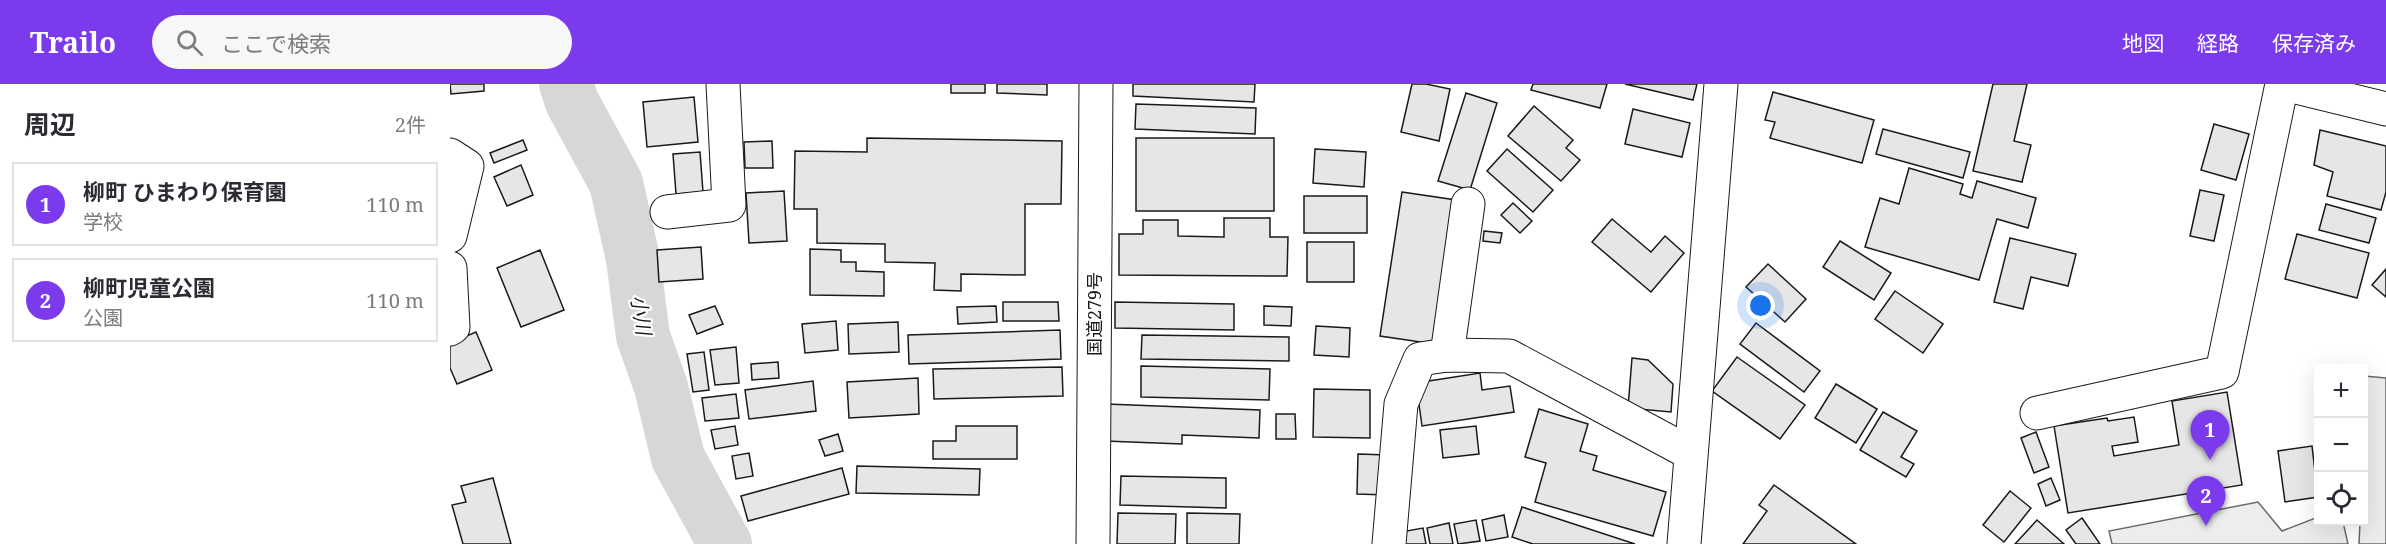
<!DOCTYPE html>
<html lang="ja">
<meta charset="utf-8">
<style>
body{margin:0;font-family:"Noto Serif","Noto Sans JP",serif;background:#f7f7f7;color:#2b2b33}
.controls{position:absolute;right:18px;bottom:18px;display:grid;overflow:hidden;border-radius:0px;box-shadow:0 6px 24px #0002}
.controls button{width:54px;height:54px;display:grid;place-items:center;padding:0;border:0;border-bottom:2px solid #e1e1e2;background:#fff;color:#2b2b33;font:30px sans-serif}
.you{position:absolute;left:1311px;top:222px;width:21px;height:21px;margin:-15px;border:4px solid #fff;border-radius:50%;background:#1a73e8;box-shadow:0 0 0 9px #1a73e833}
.badge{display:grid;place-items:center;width:39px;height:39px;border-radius:50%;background:#7c3aed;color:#fff;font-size:20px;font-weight:700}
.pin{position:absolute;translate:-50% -50px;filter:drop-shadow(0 2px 3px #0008)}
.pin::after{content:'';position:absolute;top:32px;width:21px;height:18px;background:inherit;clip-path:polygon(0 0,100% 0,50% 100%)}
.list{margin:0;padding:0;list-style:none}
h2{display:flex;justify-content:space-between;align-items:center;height:78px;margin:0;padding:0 24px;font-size:26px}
h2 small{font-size:20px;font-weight:400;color:#7c7c81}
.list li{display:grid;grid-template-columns:39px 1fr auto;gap:18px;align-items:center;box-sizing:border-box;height:84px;margin:0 12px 12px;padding:0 12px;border:2px solid #e1e1e2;border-radius:0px}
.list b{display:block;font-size:22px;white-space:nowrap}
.list p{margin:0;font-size:20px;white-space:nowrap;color:#7c7c81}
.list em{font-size:20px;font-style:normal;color:#7c7c81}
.icon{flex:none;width:33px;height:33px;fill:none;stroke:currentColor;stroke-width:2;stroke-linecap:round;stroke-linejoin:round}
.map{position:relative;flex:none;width:1936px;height:460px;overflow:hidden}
header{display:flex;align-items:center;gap:36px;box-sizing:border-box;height:84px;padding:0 30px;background:#7c3aed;color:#fff}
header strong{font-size:28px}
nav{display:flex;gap:33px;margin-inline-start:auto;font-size:21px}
.search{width:420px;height:54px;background:#f7f7f7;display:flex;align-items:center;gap:15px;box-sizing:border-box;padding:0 21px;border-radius:33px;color:#7c7c81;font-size:22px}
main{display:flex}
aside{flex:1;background:#fff}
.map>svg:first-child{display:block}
</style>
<header>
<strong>Trailo</strong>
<div class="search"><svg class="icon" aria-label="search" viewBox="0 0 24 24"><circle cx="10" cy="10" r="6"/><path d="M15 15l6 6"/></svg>ここで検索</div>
<nav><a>地図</a><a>経路</a><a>保存済み</a></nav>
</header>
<main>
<aside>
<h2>周辺<small>2件</small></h2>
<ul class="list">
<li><span class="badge">1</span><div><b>柳町 ひまわり保育園</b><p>学校</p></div><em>110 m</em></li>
<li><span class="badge">2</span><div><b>柳町児童公園</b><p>公園</p></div><em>110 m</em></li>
</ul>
</aside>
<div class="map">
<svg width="1936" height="460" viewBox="0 0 1936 460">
<rect width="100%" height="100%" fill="#fff"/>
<g fill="#ededed" stroke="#6a6a6a" stroke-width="1.5">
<polygon points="1914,292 1936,294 1936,460 1909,460 1910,438 1914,438"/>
<polygon points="1808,418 1832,447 1868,433 1868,438 1893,438 1898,460 1662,460 1659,447"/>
</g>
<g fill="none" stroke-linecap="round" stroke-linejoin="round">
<polyline stroke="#d7d7d7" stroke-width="54" points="116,0 122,18 166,99 183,175 193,252 211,303 228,374 275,460"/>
</g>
<g fill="#e6e6e6" stroke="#1a1a1a" stroke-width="1.5">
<polygon points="0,0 34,0 34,7 1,10"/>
<rect x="501" y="0" width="34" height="9"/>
<polygon points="547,0 597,0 597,11 547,9"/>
<polygon points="683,0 805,0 804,18 683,12"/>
<polygon points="962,0 976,0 1000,5 989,57 951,48"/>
<polygon points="1083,0 1157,0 1150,24 1081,6"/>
<polygon points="1175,0 1247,0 1243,16"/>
<polygon points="1543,0 1577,0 1564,57 1581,61 1572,98 1523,87"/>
<polygon points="1323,8 1424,36 1412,79 1320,54 1325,38 1315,36"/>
<polygon points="1016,9 1047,19 1020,106 988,97"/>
<polygon points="244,13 248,58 197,63 193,18"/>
<polygon points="686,20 806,24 805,50 685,45"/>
<polygon points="1084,22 1123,56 1116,64 1130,76 1111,97 1058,52"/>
<polygon points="1183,25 1240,39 1232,73 1175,60"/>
<polygon points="1764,40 1799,50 1786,96 1751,86"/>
<polygon points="1433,45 1520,68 1513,94 1426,70"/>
<polygon points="1870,46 1936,62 1936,108 1931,126 1877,112 1883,88 1864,81"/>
<polygon points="417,54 612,57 611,120 575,120 575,191 511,190 511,207 484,206 485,179 435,178 435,160 367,159 367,125 344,125 345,67 417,68"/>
<rect x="686" y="54" width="138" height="73"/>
<polygon points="73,56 77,66 44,79 40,69"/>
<polygon points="322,57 323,84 295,84 294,58"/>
<polygon points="865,65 916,68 914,103 863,99"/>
<polygon points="1057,65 1103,106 1083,128 1037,87"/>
<polygon points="250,68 253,108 226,110 223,70"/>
<polygon points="71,81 83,111 57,122 44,93"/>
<polygon points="1459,84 1513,100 1510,110 1522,114 1527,97 1586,114 1578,144 1547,135 1529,196 1415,163 1430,114 1449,120"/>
<polygon points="1750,106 1774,111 1764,157 1740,152"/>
<polygon points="334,107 337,157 299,159 296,109"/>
<polygon points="952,108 1006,116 984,260 930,252"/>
<rect x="854" y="112" width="63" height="37"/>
<polygon points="1063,119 1082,137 1070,149 1051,131"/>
<polygon points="1876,120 1926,134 1919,159 1869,146"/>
<polygon points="774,134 820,134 820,153 838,153 837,192 669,191 669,150 693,150 693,136 728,136 728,152 774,153"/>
<polygon points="1162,135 1201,168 1215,152 1234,169 1201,208 1142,158"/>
<polygon points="1034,147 1052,149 1050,159 1033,157"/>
<polygon points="1847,150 1919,169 1907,214 1835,195"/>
<polygon points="1560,154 1626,170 1618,202 1581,193 1573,225 1544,218"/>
<polygon points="1390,157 1441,189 1424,216 1373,183"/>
<rect x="857" y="158" width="47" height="40"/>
<polygon points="251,163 253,195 209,198 207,166"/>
<polygon points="360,165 391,166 391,178 406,178 406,187 434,188 434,212 360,211"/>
<polygon points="90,166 114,226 71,243 47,184"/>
<polygon points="1318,180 1356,215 1335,238 1296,203"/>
<polygon points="1936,185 1936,213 1922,201"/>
<polygon points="1445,207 1493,240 1473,269 1425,235"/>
<polygon points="553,218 608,218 609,237 553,237"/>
<polygon points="665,218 784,220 784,246 665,244"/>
<polygon points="265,222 273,240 247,250 239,231"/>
<polygon points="546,222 547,238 508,240 507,223"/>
<polygon points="814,222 842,223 841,242 814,241"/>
<polygon points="386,237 388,266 355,269 352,240"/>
<polygon points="448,238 449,268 399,270 398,240"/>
<polygon points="1306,239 1370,287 1354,308 1290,260"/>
<polygon points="866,242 900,244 899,273 864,271"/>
<polygon points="610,246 611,275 459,280 458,251"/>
<polygon points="26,248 42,286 7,300 0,284 0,259"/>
<polygon points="692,251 839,253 839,277 691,275"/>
<polygon points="286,263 289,299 265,301 260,266"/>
<polygon points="254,268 259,306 243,308 237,270"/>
<polygon points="1287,273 1355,321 1330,355 1262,307"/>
<polygon points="1182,274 1198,276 1223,300 1221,328 1178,324"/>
<polygon points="328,278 329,294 302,296 301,280"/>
<polygon points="691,282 820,285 819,316 691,313"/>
<polygon points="612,283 613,312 484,315 483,285"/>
<polygon points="1030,289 1032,306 1060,302 1064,328 972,342 966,299"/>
<polygon points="468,294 469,330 399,334 397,298"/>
<polygon points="363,297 366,327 299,335 295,306"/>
<polygon points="1386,300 1427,325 1406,359 1365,334"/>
<polygon points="864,305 920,306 920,354 863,353"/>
<polygon points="1777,308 1792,401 1618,429 1604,342 1657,334 1658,337 1684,333 1688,358 1662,362 1664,372 1729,361 1722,317"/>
<polygon points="286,310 289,334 255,337 252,314"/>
<polygon points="656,320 810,326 809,354 732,351 732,360 655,357"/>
<polygon points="1089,325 1138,340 1130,367 1147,372 1143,386 1216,408 1203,452 1085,418 1096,379 1075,373"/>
<polygon points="1433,328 1467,347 1451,373 1464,380 1456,393 1410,366"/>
<polygon points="826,330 845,330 846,355 826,355"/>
<polygon points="285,342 288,361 265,365 261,346"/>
<polygon points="506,342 567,342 567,375 483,375 483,357 506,357"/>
<polygon points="1026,342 1029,370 993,374 990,346"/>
<polygon points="1586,348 1599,383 1584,389 1571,354"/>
<polygon points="388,350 393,367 375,372 369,356"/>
<polygon points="1862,362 1868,413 1835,418 1828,367"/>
<polygon points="299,369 303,392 286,395 282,372"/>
<polygon points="908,370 937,371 936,411 907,410"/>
<polygon points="407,382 530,385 529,411 406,409"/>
<polygon points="392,384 399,410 298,437 291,412"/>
<polygon points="671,392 776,394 776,424 670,421"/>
<polygon points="43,394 61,460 13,460 2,421 16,418 11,402"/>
<polygon points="1601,394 1610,416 1596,422 1588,400"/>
<polygon points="1324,401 1406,460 1293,460 1317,427 1309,421"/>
<polygon points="1560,407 1581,424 1554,458 1533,441"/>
<polygon points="1072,423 1185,460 1083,460 1062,453"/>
<polygon points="668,429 726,430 725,460 667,460"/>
<polygon points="737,429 790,430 789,460 737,460"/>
<polygon points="1054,431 1058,453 1036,457 1032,436"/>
<polygon points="1632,434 1650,460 1626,460 1616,446"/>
<polygon points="1026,436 1030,457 1008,460 1004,440"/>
<polygon points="1587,436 1614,460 1565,460"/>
<polygon points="999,439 1003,460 980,460 977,444"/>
<polygon points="973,444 976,460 953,460 951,448"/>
</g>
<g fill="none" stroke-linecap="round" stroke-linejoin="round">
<defs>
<g id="minor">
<polyline points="1834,0 1936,25"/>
<polyline points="0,71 17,82 0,152"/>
<polyline points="217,128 279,121 273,0"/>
<polyline points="0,184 3,243 0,245"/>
<polyline points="997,271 1018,120"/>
<polyline points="1587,329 1772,288 1832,0"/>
<polyline points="939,460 951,320 970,275 997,271 1059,272 1240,369"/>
<polyline points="1234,460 1271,0"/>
</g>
<polyline id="highway" points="643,460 646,0"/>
</defs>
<use href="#minor" stroke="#1a1a1a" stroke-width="35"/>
<use href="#highway" stroke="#1a1a1a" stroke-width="35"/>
<use href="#minor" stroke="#fff" stroke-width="33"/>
<use href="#highway" stroke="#fff" stroke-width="33"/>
</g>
<g text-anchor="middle" stroke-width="4.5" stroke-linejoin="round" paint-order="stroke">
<g font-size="18" fill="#1a1a1a" stroke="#fff">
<text transform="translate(645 230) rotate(-90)" y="6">国道279号</text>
</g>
<g font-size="20" font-style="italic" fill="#1a1a1a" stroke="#fff">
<text transform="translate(191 231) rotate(81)" y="7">小川</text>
</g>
</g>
</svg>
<div class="controls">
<button>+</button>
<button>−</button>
<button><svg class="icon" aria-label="locate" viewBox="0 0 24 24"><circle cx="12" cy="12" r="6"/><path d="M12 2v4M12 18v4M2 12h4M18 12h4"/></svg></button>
</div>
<div class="you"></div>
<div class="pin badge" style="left:1760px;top:376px">1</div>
<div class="pin badge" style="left:1756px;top:442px">2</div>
</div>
</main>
